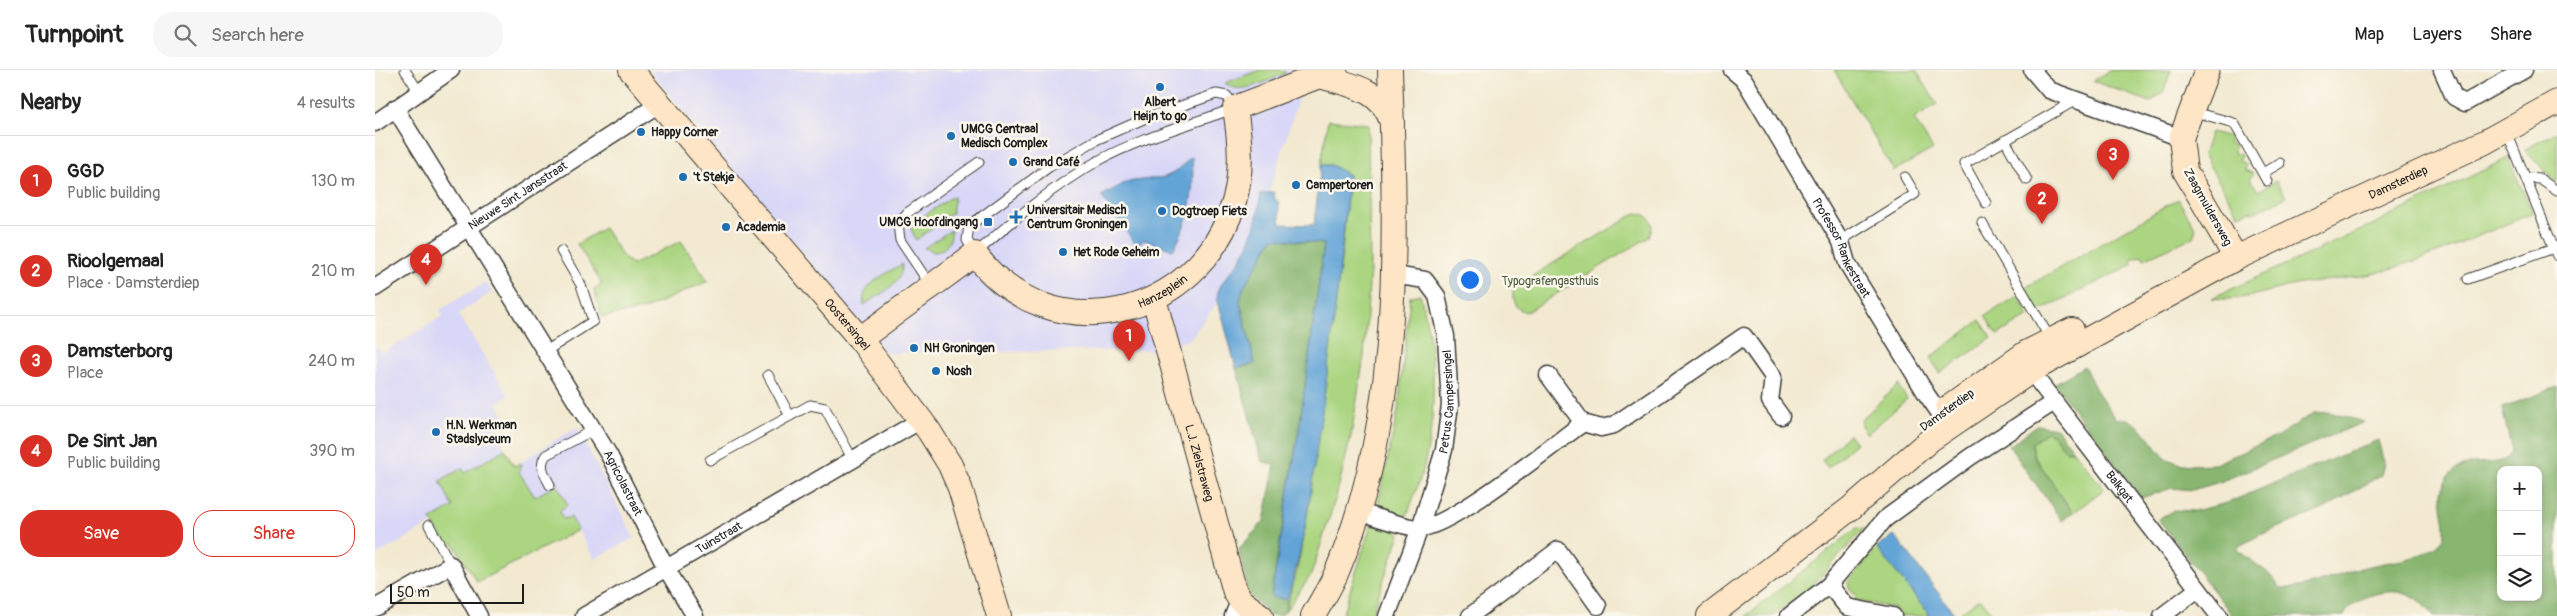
<!DOCTYPE html>
<meta charset="utf-8">
<style>
body{margin:0;font-family:Pangolin,sans-serif;background:#f6f6f6;color:#222}
.controls{position:absolute;right:15px;bottom:15px;display:grid;overflow:hidden;border-radius:10px;box-shadow:0 2px 8px #0003}
.controls button{width:45px;height:45px;display:grid;place-items:center;padding:0;border:0;border-bottom:1px solid #e0e0e0;background:#fff;color:#222;font:25px sans-serif}
.scale{position:absolute;left:15px;bottom:12px;width:134px;box-sizing:border-box;padding-left:5px;border:2px solid #1c1c1c;border-top:0;font-size:14px;line-height:18px;white-space:nowrap;color:#1c1c1c;-webkit-text-stroke:4px #fbf7ec;paint-order:stroke}
.you{position:absolute;left:1094px;top:209px;width:18px;height:18px;margin:-12px;border:4px solid #fff;border-radius:50%;background:#1a73e8;box-shadow:0 0 0 8px #1a73e833}
.badge{display:grid;place-items:center;width:32px;height:32px;border-radius:50%;background:#d93025;color:#fff;font-size:16px;font-weight:700}
.pin{position:absolute;translate:-50% -41px;filter:drop-shadow(0 1px 2px #0008)}
.pin::after{content:'';position:absolute;top:26px;width:18px;height:15px;background:inherit;clip-path:polygon(0 0,100% 0,50% 100%)}
.list{margin:0;padding:0;list-style:none}
h2{display:flex;justify-content:space-between;align-items:center;height:65px;margin:0;padding:0 20px;font-size:21px}
h2 small{font-size:16px;font-weight:400;color:#767676}
.list li{display:grid;grid-template-columns:32px 1fr auto;gap:15px;align-items:center;box-sizing:border-box;height:90px;padding:0 20px;border-top:1px solid #e0e0e0}
.list b{display:block;font-size:19px;white-space:nowrap}
.list p{margin:0;font-size:16px;white-space:nowrap;color:#767676}
.list em{font-size:16px;font-style:normal;color:#767676}
.actions{display:flex;gap:10px;padding:15px 20px}
.actions a{flex:1;padding:11px 0;border:1px solid #d93025;border-radius:20px;text-align:center;font-size:18px;color:#d93025}
.actions .main{background:#d93025;color:#fff}
.icon{flex:none;width:28px;height:28px;fill:none;stroke:currentColor;stroke-width:2;stroke-linecap:round;stroke-linejoin:round}
.map{position:relative;flex:none;width:2182px;height:546px;overflow:hidden}
header{display:flex;align-items:center;gap:30px;box-sizing:border-box;height:70px;padding:0 25px;background:#fff;border-bottom:1px solid #e0e0e0}
header strong{font-size:24px}
nav{display:flex;gap:28px;margin-inline-start:auto;font-size:18px}
.search{width:350px;height:45px;background:#f6f6f6;display:flex;align-items:center;gap:12px;box-sizing:border-box;padding:0 18px;border-radius:20px;color:#767676;font-size:19px}
main{display:flex}
aside{flex:1;background:#fff}
.map>svg:first-child{display:block}
</style>
<header>
<strong>Turnpoint</strong>
<div class="search"><svg class="icon" aria-label="search" viewBox="0 0 24 24"><circle cx="10" cy="10" r="6"/><path d="M15 15l6 6"/></svg>Search here</div>
<nav><a>Map</a><a>Layers</a><a>Share</a></nav>
</header>
<main>
<aside>
<h2>Nearby<small>4 results</small></h2>
<ul class="list">
<li><span class="badge">1</span><div><b>GGD</b><p>Public building</p></div><em>130 m</em></li>
<li><span class="badge">2</span><div><b>Rioolgemaal</b><p>Place · Damsterdiep</p></div><em>210 m</em></li>
<li><span class="badge">3</span><div><b>Damsterborg</b><p>Place</p></div><em>240 m</em></li>
<li><span class="badge">4</span><div><b>De Sint Jan</b><p>Public building</p></div><em>390 m</em></li>
</ul>
<div class="actions"><a class="main">Save</a><a>Share</a></div>
</aside>
<div class="map">
<svg width="2182" height="546" viewBox="0 0 2182 546">
<rect width="100%" height="100%" fill="#fbf7ec"/>
<filter id="ink" filterUnits="userSpaceOnUse"><feTurbulence type="fractalNoise" baseFrequency=".02" numOctaves="2"/><feDisplacementMap in="SourceGraphic" scale="10" xChannelSelector="R" yChannelSelector="G"/><feConvolveMatrix kernelMatrix="1 2 1 2 8 2 1 2 1" color-interpolation-filters="sRGB"/></filter>
<filter id="wash" filterUnits="userSpaceOnUse"><feTurbulence type="fractalNoise" baseFrequency=".0096" numOctaves="4" result="noise"/><feDisplacementMap in="SourceGraphic" scale="20" xChannelSelector="R" yChannelSelector="G"/><feGaussianBlur stdDeviation="1.12" result="paint"/><feColorMatrix in="noise" values="0 0 0 0 0 0 0 0 0 0 0 0 0 0 0 0 0 1.4 0 .05"/><feComposite in="paint" operator="in"/></filter>
<g filter="url(#wash)">
<rect width="100%" height="100%" fill="#f2e9d0"/>
<g fill="#d9d7f7">
<polygon points="274,0 928,0 929,10 872,194 814,270 778,280 511,283"/>
<polygon points="111,212 117,222 83,244 134,326 122,333 129,347 117,353 139,396 202,357 259,468 219,489 203,460 102,512 78,473 72,476 58,453 0,486 0,275 7,283 68,246 65,240"/>
</g>
<g fill="#abd581" stroke="#64784e">
<path d="M885,0H907L911,3C893,10 866,27 850,13Z"/>
<polygon points="1459,0 1541,0 1562,34 1539,49 1558,79 1519,101"/>
<polygon points="1736,0 1796,0 1788,23 1775,32 1718,11"/>
<polygon points="953,50 993,54 995,199 989,286 976,366 961,427 936,505 910,542 922,501 930,459 967,184 974,105 956,95 946,95"/>
<polygon points="1836,62 1855,67 1853,72 1860,75 1859,83 1866,85 1864,91 1872,94 1870,100 1878,103 1875,109 1883,121 1901,111 1911,127 1878,143 1876,141 1864,145 1828,85"/>
<polygon points="2182,62 2182,113 2149,80"/>
<path d="M2133,88L2158,143C2106,164 2055,189 2001,203C1972,210 1941,210 1911,217C1886,223 1864,232 1837,228L1997,155Z"/>
<polygon points="578,126 579,131 577,143 541,170 536,159 539,153"/>
<polygon points="1803,129 1821,159 1818,167 1769,189 1767,185 1756,190 1757,195 1664,241 1650,218"/>
<path d="M1261,143C1277,144 1280,154 1274,167L1152,242C1138,239 1136,229 1139,217Z"/>
<polygon points="229,158 248,187 257,195 306,171 333,211 270,239 227,247 219,219 227,214 202,174"/>
<path d="M576,160C577,171 571,181 559,182L549,178Z"/>
<path d="M527,194C529,214 503,225 489,235C484,215 513,203 527,194Z"/>
<path d="M1045,224C1060,278 1063,336 1050,391C1046,410 1038,428 1032,446C1022,446 1010,445 1002,438L1023,341L1035,227Z"/>
<polygon points="1643,226 1654,246 1622,265 1610,246"/>
<polygon points="1605,250 1617,268 1565,303 1555,288"/>
<polygon points="1523,315 1532,329 1492,364 1485,354 1487,352 1486,350"/>
<polygon points="1672,362 1678,364 1691,381 1698,380 1729,419 1698,443 1659,386 1657,373"/>
<polygon points="1474,364 1481,373 1453,398 1447,390"/>
<polygon points="130,379 139,396 146,393 144,402 160,427 182,414 193,435 186,439 185,442 188,449 196,447 203,460 102,512 78,473 72,476 56,450 78,437 65,411 87,398 90,403"/>
<polygon points="996,455 1020,459 1025,464 996,546 967,546"/>
<polygon points="1482,458 1489,459 1435,518 1398,546 1371,546"/>
<polygon points="1502,478 1555,546 1526,546 1519,538 1478,530 1482,526 1474,518 1473,512"/>
<polygon points="1605,528 1619,546 1581,546"/>
</g>
<g fill="#88b66f" stroke="#526946" fill-rule="evenodd">
<polygon points="898,168 949,174 925,353 896,526 912,530 910,542 904,546 895,545 867,518 872,516 864,479 889,451 900,394 887,392 861,298 880,293 865,232 868,219"/>
<polygon points="1709,296 1721,320 1741,349 1753,349 1766,358 1789,387 1802,393 1816,395 1840,394 1901,367 1939,343 1954,342 1989,352 1845,412 1817,420 1797,418 1766,428 1679,314"/>
<path d="M2182,317V546H2059C2040,521 2018,516 1989,528C1982,532 1972,538 1969,546H1858L1783,449L1799,440L1819,441L1852,433L2003,370L2009,394L2006,405L1949,439L1885,465L1864,476L1862,480L1892,502L1906,518C1935,519 1963,504 1990,497C2010,492 2032,491 2050,483C2056,480 2064,475 2068,469C2077,454 2052,419 2082,399C2099,388 2130,400 2137,381L2127,338ZM2126,400H2163V527H2126Z"/>
<polygon points="1662,355 1682,358 1698,380 1691,381 1678,365 1672,362 1657,373 1659,386 1698,443 1687,451 1634,376"/>
</g>
<g fill="#63a4d7" stroke="#40607a">
<path d="M817,87C820,121 815,150 798,180L769,170L761,175L726,126L752,112L790,107L800,102Z"/>
<path d="M946,95H956L974,105C966,194 956,282 943,369C936,423 929,478 912,530L896,527L925,353L949,174L898,168L868,219L865,232L880,294L861,298L842,227C843,212 859,201 866,188C878,168 883,146 886,124L899,122L900,130L903,131L906,154L939,155Z"/>
<polygon points="1519,465 1581,546 1555,546 1502,478"/>
</g>
</g>
<g filter="url(#ink)">
<g fill="none" stroke-linecap="round" stroke-linejoin="round">
<defs>
<g id="lane">
<polyline points="30,0 44,22"/>
<path d="M841,24L852,26L860,38C814,55 764,68 721,92C677,117 637,151 600,184L592,170L594,156L674,97L721,70L771,48Z"/>
<polyline points="1816,41 1859,53 1892,111"/>
<polyline points="2131,60 2182,186"/>
<polyline points="1630,70 1652,110"/>
<polyline points="1888,103 1905,93"/>
<polyline points="2152,108 2165,109 2182,121"/>
<polyline points="1611,133 1589,94 1701,30"/>
<polyline points="1607,153 1676,270"/>
<polyline points="1465,171 1540,124 1530,107"/>
<polyline points="2093,209 2179,178"/>
<polyline points="556,216 525,170 523,154 532,143 604,92"/>
<polyline points="171,281 218,251 206,215 186,181"/>
<polyline points="393,305 415,346"/>
<polyline points="335,390 435,335 450,338 478,390"/>
<path d="M175,415C170,405 163,396 171,385L218,360"/>
<polyline points="54,455 76,495"/>
</g>
<g id="street">
<path id="s1" d="M1357,0L1370,11L1466,172L1472,193L1552,325L1573,355"/>
<polyline points="1657,0 1674,20 1806,68"/>
<polyline points="2067,0 2079,27 2090,33 2149,0"/>
<path id="s2" d="M20,38L234,385L291,498L320,546"/>
<polyline points="0,53 76,0"/>
<path id="s3" d="M0,218L284,34"/>
<path id="s4" d="M1655,291L1664,312L1844,546"/>
<polyline points="1173,305 1208,353"/>
<path d="M982,441C995,445 1034,459 1045,458C1075,458 1179,374 1208,353L1226,358L1239,355L1369,266L1398,307L1395,331L1406,346"/>
<polyline points="1454,515 1472,537 1518,546"/>
<polyline points="0,538 76,495 104,546"/>
<path id="s5" d="M209,546L546,350"/>
<polyline points="858,546 865,529"/>
<path id="s6" d="M1012,546L1045,458L1069,380L1075,335L1071,266L1062,226L1050,210L1019,205"/>
<polyline points="1095,546 1183,480 1223,536"/>
<polyline points="1414,546 1454,515 1510,449 1595,387 1679,332"/>
<polyline points="1787,546 1823,519"/>
</g>
<g id="secondary">
<path id="s7" d="M256,0L485,269L554,361L575,395L585,418L624,546"/>
<polyline points="1832,0 1806,68 1810,101 1861,188"/>
<path d="M945,6C974,15 1006,18 1017,52"/>
<path id="s8" d="M779,229L860,522L866,531L886,546"/>
<path id="s9" d="M485,269L600,184C674,285 825,249 859,132C868,101 865,70 860,38L960,0"/>
<polyline points="1573,338 1651,283 1697,260"/>
<path d="M938,546C946,531 957,515 963,499C1028,343 1021,166 1015,0"/>
<path id="s10" d="M1334,546L1476,438L1556,369L1659,299L1861,188L2110,72L2182,32"/>
</g>
</defs>
<use href="#lane" stroke="#3c3b37" stroke-width="11"/>
<use href="#street" stroke="#3c3b37" stroke-width="19"/>
<use href="#secondary" stroke="#3c3b37" stroke-width="26"/>
<use href="#lane" stroke="#fff" stroke-width="9"/>
<use href="#street" stroke="#fff" stroke-width="16"/>
<use href="#secondary" stroke="#fee5c5" stroke-width="24"/>
</g>
</g>
<g fill="#1f6fb2" stroke="#fbf7ec" stroke-width="2">
<circle cx="785" cy="17" r="5"/>
<circle cx="266" cy="62" r="5"/>
<circle cx="576" cy="66" r="5"/>
<circle cx="638" cy="92" r="5"/>
<circle cx="308" cy="107" r="5"/>
<circle cx="921" cy="115" r="5"/>
<circle cx="787" cy="141" r="5"/>
<path d="M638.5 139.5h5v5h5v5h-5v5h-5v-5h-5v-5h5z"/>
<rect x="608" y="147" width="10" height="10" rx="2.5"/>
<circle cx="351" cy="157" r="5"/>
<circle cx="688" cy="182" r="5"/>
<circle cx="539" cy="278" r="5"/>
<circle cx="561" cy="301" r="5"/>
<circle cx="61" cy="362" r="5"/>
</g>
<g text-anchor="middle" stroke-width="5" stroke-linejoin="round" paint-order="stroke">
<g font-size="12" font-weight="bold" fill="#1c1c1c" stroke="#fbf7ec" text-anchor="start">
<text x="785" y="36" text-anchor="middle">Albert<tspan x="785" dy="14">Heijn to go</tspan></text>
<text x="586" y="63">UMCG Centraal<tspan x="586" dy="14">Medisch Complex</tspan></text>
<text x="276" y="66">Happy Corner</text>
<text x="648" y="96">Grand Café</text>
<text x="318" y="111">'t Stekje</text>
<text x="931" y="119">Campertoren</text>
<text x="652" y="144">Universitair Medisch<tspan x="652" dy="14">Centrum Groningen</tspan></text>
<text x="797" y="145">Dogtroep Fiets</text>
<text x="603" y="156" text-anchor="end">UMCG Hoofdingang</text>
<text x="361" y="161">Academia</text>
<text x="698" y="186">Het Rode Geheim</text>
<text x="549" y="282">NH Groningen</text>
<text x="571" y="305">Nosh</text>
<text x="71" y="359">H.N. Werkman<tspan x="71" dy="14">Stadslyceum</tspan></text>
</g>
<g font-size="12" fill="#1c1c1c" stroke="#fbf7ec">
<text dy="4" stroke="none"><textPath href="#s10" startOffset="818">Damsterdiep</textPath></text>
<text dy="4" stroke="none"><textPath href="#s3" startOffset="170">Nieuwe Sint Jansstraat</textPath></text>
<text transform="translate(1833 137) rotate(61)" y="4">Zaagmuldersweg</text>
<text dy="4" stroke="none"><textPath href="#s1" startOffset="210">Professor Rankestraat</textPath></text>
<text dy="4" stroke="none"><textPath href="#s9" startOffset="354">Hanzeplein</textPath></text>
<text dy="4" stroke="none"><textPath href="#s7" startOffset="334">Oostersingel</textPath></text>
<text dy="4" stroke="none"><textPath href="#s6" startOffset="224">Petrus Campersingel</textPath></text>
<text transform="translate(1572 340) rotate(-36)" y="4">Damsterdiep</text>
<text dy="4" stroke="none"><textPath href="#s8" startOffset="170">L.J. Zielstraweg</textPath></text>
<text dy="4" stroke="none"><textPath href="#s2" startOffset="439">Agricolastraat</textPath></text>
<text dy="4" stroke="none"><textPath href="#s4" startOffset="155">Balkgat</textPath></text>
<text dy="4" stroke="none"><textPath href="#s5" startOffset="156">Tuinstraat</textPath></text>
</g>
<g font-size="12" fill="#4e5d3f" stroke="#fbf7ec">
<text x="1175" y="215">Typografengasthuis</text>
</g>
</g>
</svg>
<div class="controls">
<button>+</button>
<button>−</button>
<button><svg class="icon" aria-label="layers" viewBox="0 0 24 24"><path d="M12 4l9 5-9 5-9-5zM3 14l9 5 9-5"/></svg></button>
</div>
<div class="scale">50 m</div>
<div class="you"></div>
<div class="pin badge" style="left:754px;top:291px">1</div>
<div class="pin badge" style="left:1667px;top:154px">2</div>
<div class="pin badge" style="left:1738px;top:110px">3</div>
<div class="pin badge" style="left:51px;top:215px">4</div>
</div>
</main>
